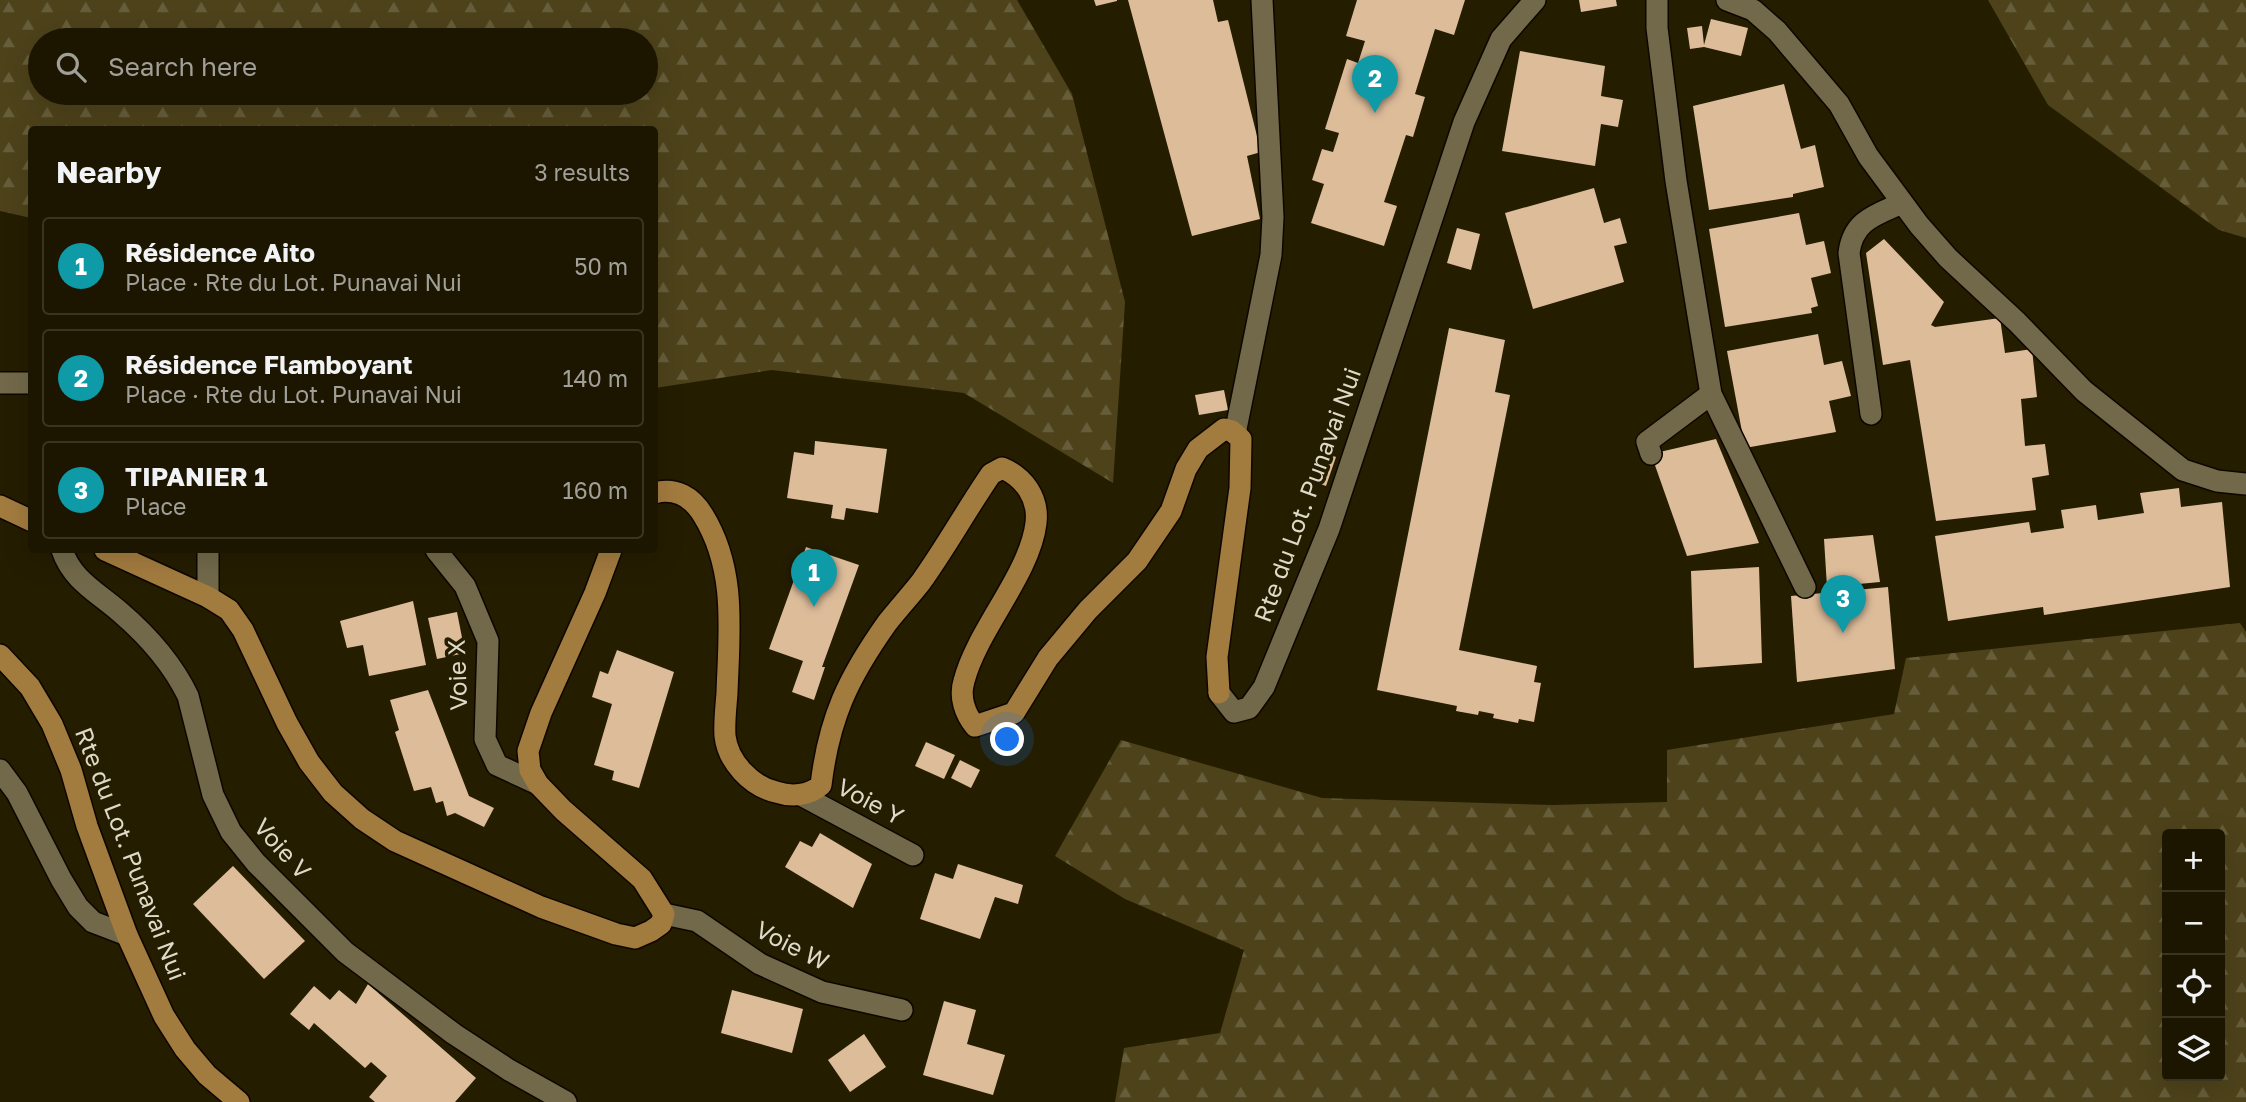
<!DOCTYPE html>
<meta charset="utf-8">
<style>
body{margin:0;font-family:"Golos Text",sans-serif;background:#251f0a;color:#f1f3f6}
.controls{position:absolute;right:21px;bottom:21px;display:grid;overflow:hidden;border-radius:7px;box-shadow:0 7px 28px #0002}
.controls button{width:63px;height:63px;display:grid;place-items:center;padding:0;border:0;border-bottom:2px solid #3a3522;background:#1c1600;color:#f1f3f6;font:35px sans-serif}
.you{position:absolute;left:1008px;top:740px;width:24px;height:24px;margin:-18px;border:5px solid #fff;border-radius:50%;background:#1a73e8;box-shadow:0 0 0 10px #1a73e833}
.badge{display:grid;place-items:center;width:46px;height:46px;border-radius:50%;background:#ea580c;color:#fff;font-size:23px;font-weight:700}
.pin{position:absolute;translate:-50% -58px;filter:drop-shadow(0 2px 4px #0008)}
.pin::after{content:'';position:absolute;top:37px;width:24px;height:21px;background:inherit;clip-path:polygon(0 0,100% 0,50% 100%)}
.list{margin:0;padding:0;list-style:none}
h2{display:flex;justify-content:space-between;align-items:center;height:91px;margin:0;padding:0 28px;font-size:30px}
h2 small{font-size:23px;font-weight:400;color:#a09f99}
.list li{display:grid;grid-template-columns:46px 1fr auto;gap:21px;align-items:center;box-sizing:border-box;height:98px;margin:0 14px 14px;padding:0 14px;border:2px solid #3a3522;border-radius:7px}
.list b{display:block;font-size:26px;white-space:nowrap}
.list p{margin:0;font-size:23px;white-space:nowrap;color:#a09f99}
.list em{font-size:23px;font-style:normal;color:#a09f99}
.icon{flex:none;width:38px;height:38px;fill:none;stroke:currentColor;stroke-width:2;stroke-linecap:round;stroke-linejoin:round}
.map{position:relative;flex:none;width:2246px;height:1102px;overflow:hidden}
.search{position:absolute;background:#1c1600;box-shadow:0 7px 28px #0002;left:28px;top:28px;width:630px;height:77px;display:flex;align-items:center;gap:18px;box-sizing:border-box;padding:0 24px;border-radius:38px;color:#a09f99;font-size:26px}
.panel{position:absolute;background:#1c1600;box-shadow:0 7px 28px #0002;left:28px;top:126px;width:630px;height:427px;border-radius:7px}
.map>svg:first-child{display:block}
</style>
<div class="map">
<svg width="2246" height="1102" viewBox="0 0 2246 1102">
<defs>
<pattern id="forest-firs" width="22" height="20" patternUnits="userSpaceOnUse" patternTransform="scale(1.75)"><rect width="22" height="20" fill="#4d421a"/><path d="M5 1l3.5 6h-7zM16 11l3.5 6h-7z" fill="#665d3a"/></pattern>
</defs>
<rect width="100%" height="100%" fill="#251d00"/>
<g fill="url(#forest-firs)" fill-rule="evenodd">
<path d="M0,0H1017L1072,94L1125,302L1113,483L964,393L772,370L655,388L654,130H32L31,218L0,211ZM646,40V93H40V40Z"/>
<polygon points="1988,0 2246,0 2246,238 2219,230 2048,105"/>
<path d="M2240,623L2246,632V1102H1115L1124,1048L1220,1033L1244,950L1125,899L1055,856L1121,740L1322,798L1552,805L1667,802V750L1894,714L1906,658ZM2220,834V1076H2167V834Z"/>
</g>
<g fill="#ddbc9a">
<polygon points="1094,0 1117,0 1117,1 1096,6"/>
<polygon points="1128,0 1213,0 1218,22 1228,20 1261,152 1247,156 1260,219 1192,236"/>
<polygon points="1357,0 1465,0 1454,35 1435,29 1415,94 1425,97 1413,137 1406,135 1384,202 1397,206 1384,246 1311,223 1324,184 1312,180 1322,149 1333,152 1339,133 1325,129 1347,59 1358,63 1365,41 1346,36"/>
<polygon points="1579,0 1616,0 1617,6 1581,12"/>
<polygon points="1711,19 1748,28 1741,56 1704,47 1690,49 1687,28 1702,26 1704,45"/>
<polygon points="1520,51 1605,66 1601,96 1623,100 1618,127 1601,124 1595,166 1502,151"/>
<polygon points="1784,84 1801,149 1815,145 1824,187 1793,194 1793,197 1709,210 1693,106"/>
<polygon points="1594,188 1604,223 1620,218 1627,243 1614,246 1624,282 1533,309 1505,213"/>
<polygon points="1799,213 1806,245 1824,241 1831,273 1811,278 1818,306 1811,308 1812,313 1725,327 1709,229"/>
<polygon points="1457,228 1480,234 1471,270 1447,263"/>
<polygon points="1884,239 1944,302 1931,325 1935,327 2000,318 2005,353 2032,349 2037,397 2021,399 2025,446 2045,444 2049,475 2032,478 2036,510 1936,521 1910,360 1883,365 1866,253"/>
<polygon points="1449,328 1505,340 1495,392 1510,395 1459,650 1537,666 1534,682 1541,683 1534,722 1519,719 1518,723 1493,718 1494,714 1479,711 1478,715 1456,711 1457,706 1377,690"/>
<polygon points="1818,334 1824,365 1842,361 1851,396 1829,401 1836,432 1745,448 1727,351"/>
<polygon points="1224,390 1228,410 1199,415 1195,395"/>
<polygon points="1716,439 1759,543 1687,556 1651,454"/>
<polygon points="815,441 887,449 878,513 846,508 844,520 831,518 833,505 787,498 794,452 814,455"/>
<polygon points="1319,451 1336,457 1326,486 1310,480"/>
<polygon points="2179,488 2181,507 2222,502 2230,587 2044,615 2043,607 1948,621 1935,536 2029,522 2031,533 2064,528 2061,510 2096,505 2098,520 2144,513 2140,493"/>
<polygon points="1873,535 1880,582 1827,587 1824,539"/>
<polygon points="806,547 859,565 822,667 825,667 814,700 792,692 803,661 769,649"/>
<polygon points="1759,567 1762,663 1694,668 1691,571"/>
<polygon points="1888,587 1895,669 1797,682 1791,596"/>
<polygon points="413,601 426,665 369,676 363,645 347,648 340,621"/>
<polygon points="457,612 465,653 437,659 428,618"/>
<polygon points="617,650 674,672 639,788 612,780 614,771 594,765 612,704 592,697 600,671 608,674"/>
<polygon points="428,690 469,796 494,808 484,827 455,813 447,816 443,801 436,803 431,787 414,791 395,732 399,730 390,700"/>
<polygon points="926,742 955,755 944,779 915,766"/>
<polygon points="960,760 980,770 971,788 951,778"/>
<polygon points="820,833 872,864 853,908 785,867 800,841 812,847"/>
<polygon points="958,864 1023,885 1018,904 995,897 980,939 920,919 935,873 953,879"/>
<polygon points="233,866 305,941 264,979 193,904"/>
<polygon points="368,984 476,1078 455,1102 375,1102 369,1097 387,1076 371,1062 365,1068 314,1023 309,1030 290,1014 314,986 330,1000 339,990 356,1004"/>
<polygon points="732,990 803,1009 792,1053 721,1033"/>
<polygon points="944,1001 976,1010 967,1044 1005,1055 993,1095 923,1075"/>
<polygon points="864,1034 886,1067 850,1092 828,1060"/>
</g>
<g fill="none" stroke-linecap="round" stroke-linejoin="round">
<defs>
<g id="minor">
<polyline points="1657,0 1657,28 1676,181 1711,394 1805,587"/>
<polyline points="1727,0 1753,10 1777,31 1839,104 1868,156 1919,225 1948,258 2017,322 2084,391 2183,470 2217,481 2246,484"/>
<polyline points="0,383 32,383"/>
<path d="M1871,414L1849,253C1853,220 1876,215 1902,203"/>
<polyline points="1235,434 1271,255 1273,217 1262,0"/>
<polyline points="1651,454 1647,442 1711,394"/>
<path d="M62,550C72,580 97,592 120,612C148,636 172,663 188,696L213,795L231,832L256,863L345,952L454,1034L509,1070L566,1102"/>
<polyline points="436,550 465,586 488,641 485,739 497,765 538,784"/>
<polyline points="208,597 208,550"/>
<polyline points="1219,693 1234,712 1249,708 1264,687 1329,529 1464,122 1501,39 1535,0"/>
<polyline points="0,770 17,793 61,879 78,907 93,922 127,935"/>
<polyline points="801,795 913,855"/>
<polyline points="664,914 697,921 760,964 822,992 902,1010"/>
</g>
<g id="major">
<path d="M654,493C676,487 692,497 703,515C737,570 729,632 727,693C726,707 724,722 725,736C728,762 751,786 776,792C791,797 809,796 821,785C829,718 848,678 887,623C898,609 910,596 921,582C946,547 967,509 991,474L1002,468C1024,477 1039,498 1036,523C1030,574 977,630 964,681C959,697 965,714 975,726L1014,713L1048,658L1088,610L1137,561L1171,511L1186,469L1198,449L1224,429L1232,431L1241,439L1240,488L1217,657L1219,693"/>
<polyline points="0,506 32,521"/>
<polyline points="105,550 208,597 229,610 243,630 287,723 309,762 333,793 362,819 395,841 541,907 616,934 635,938 651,931 661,924 664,914 642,879 563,810 538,784 530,770 528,751 541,713 595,593 611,550"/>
<polyline points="0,655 30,687 52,724 71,770 87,826 127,935 164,1016 185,1049 207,1075 239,1102"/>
</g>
</defs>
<use href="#minor" stroke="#0e0700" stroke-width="24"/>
<use href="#major" stroke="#0e0700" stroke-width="24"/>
<use href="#minor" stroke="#72694a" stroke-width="21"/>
<use href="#major" stroke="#a27b3f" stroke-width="21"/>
</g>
<g text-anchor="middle" stroke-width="7" stroke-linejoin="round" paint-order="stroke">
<g font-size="24" fill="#ded9c8" stroke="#251d00">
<text transform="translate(1308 495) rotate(-70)" y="8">Rte du Lot. Punavai Nui</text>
<text transform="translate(458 675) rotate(-92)" y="8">Voie X</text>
<text transform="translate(870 802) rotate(28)" y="8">Voie Y</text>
<text transform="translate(282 849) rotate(48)" y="8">Voie V</text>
<text transform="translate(130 854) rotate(69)" y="8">Rte du Lot. Punavai Nui</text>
<text transform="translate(792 946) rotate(27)" y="8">Voie W</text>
</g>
</g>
</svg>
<div class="controls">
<button>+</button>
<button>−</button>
<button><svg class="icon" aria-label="locate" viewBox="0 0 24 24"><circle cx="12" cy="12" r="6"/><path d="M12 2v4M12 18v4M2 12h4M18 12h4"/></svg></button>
<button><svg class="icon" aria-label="layers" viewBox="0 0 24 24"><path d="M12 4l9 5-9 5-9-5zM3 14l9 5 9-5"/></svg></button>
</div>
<div class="you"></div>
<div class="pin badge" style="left:814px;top:607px;background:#0f9aa8">1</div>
<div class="pin badge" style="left:1375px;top:113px;background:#0f9aa8">2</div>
<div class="pin badge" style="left:1843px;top:633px;background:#0f9aa8">3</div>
<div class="search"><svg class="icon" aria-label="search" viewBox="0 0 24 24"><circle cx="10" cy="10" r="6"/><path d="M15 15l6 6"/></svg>Search here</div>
<section class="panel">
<h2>Nearby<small>3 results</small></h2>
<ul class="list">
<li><span class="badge" style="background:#0f9aa8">1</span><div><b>Résidence Aito</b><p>Place · Rte du Lot. Punavai Nui</p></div><em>50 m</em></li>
<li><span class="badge" style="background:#0f9aa8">2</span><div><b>Résidence Flamboyant</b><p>Place · Rte du Lot. Punavai Nui</p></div><em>140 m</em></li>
<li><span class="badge" style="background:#0f9aa8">3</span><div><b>TIPANIER 1</b><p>Place</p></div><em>160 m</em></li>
</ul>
</section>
</div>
